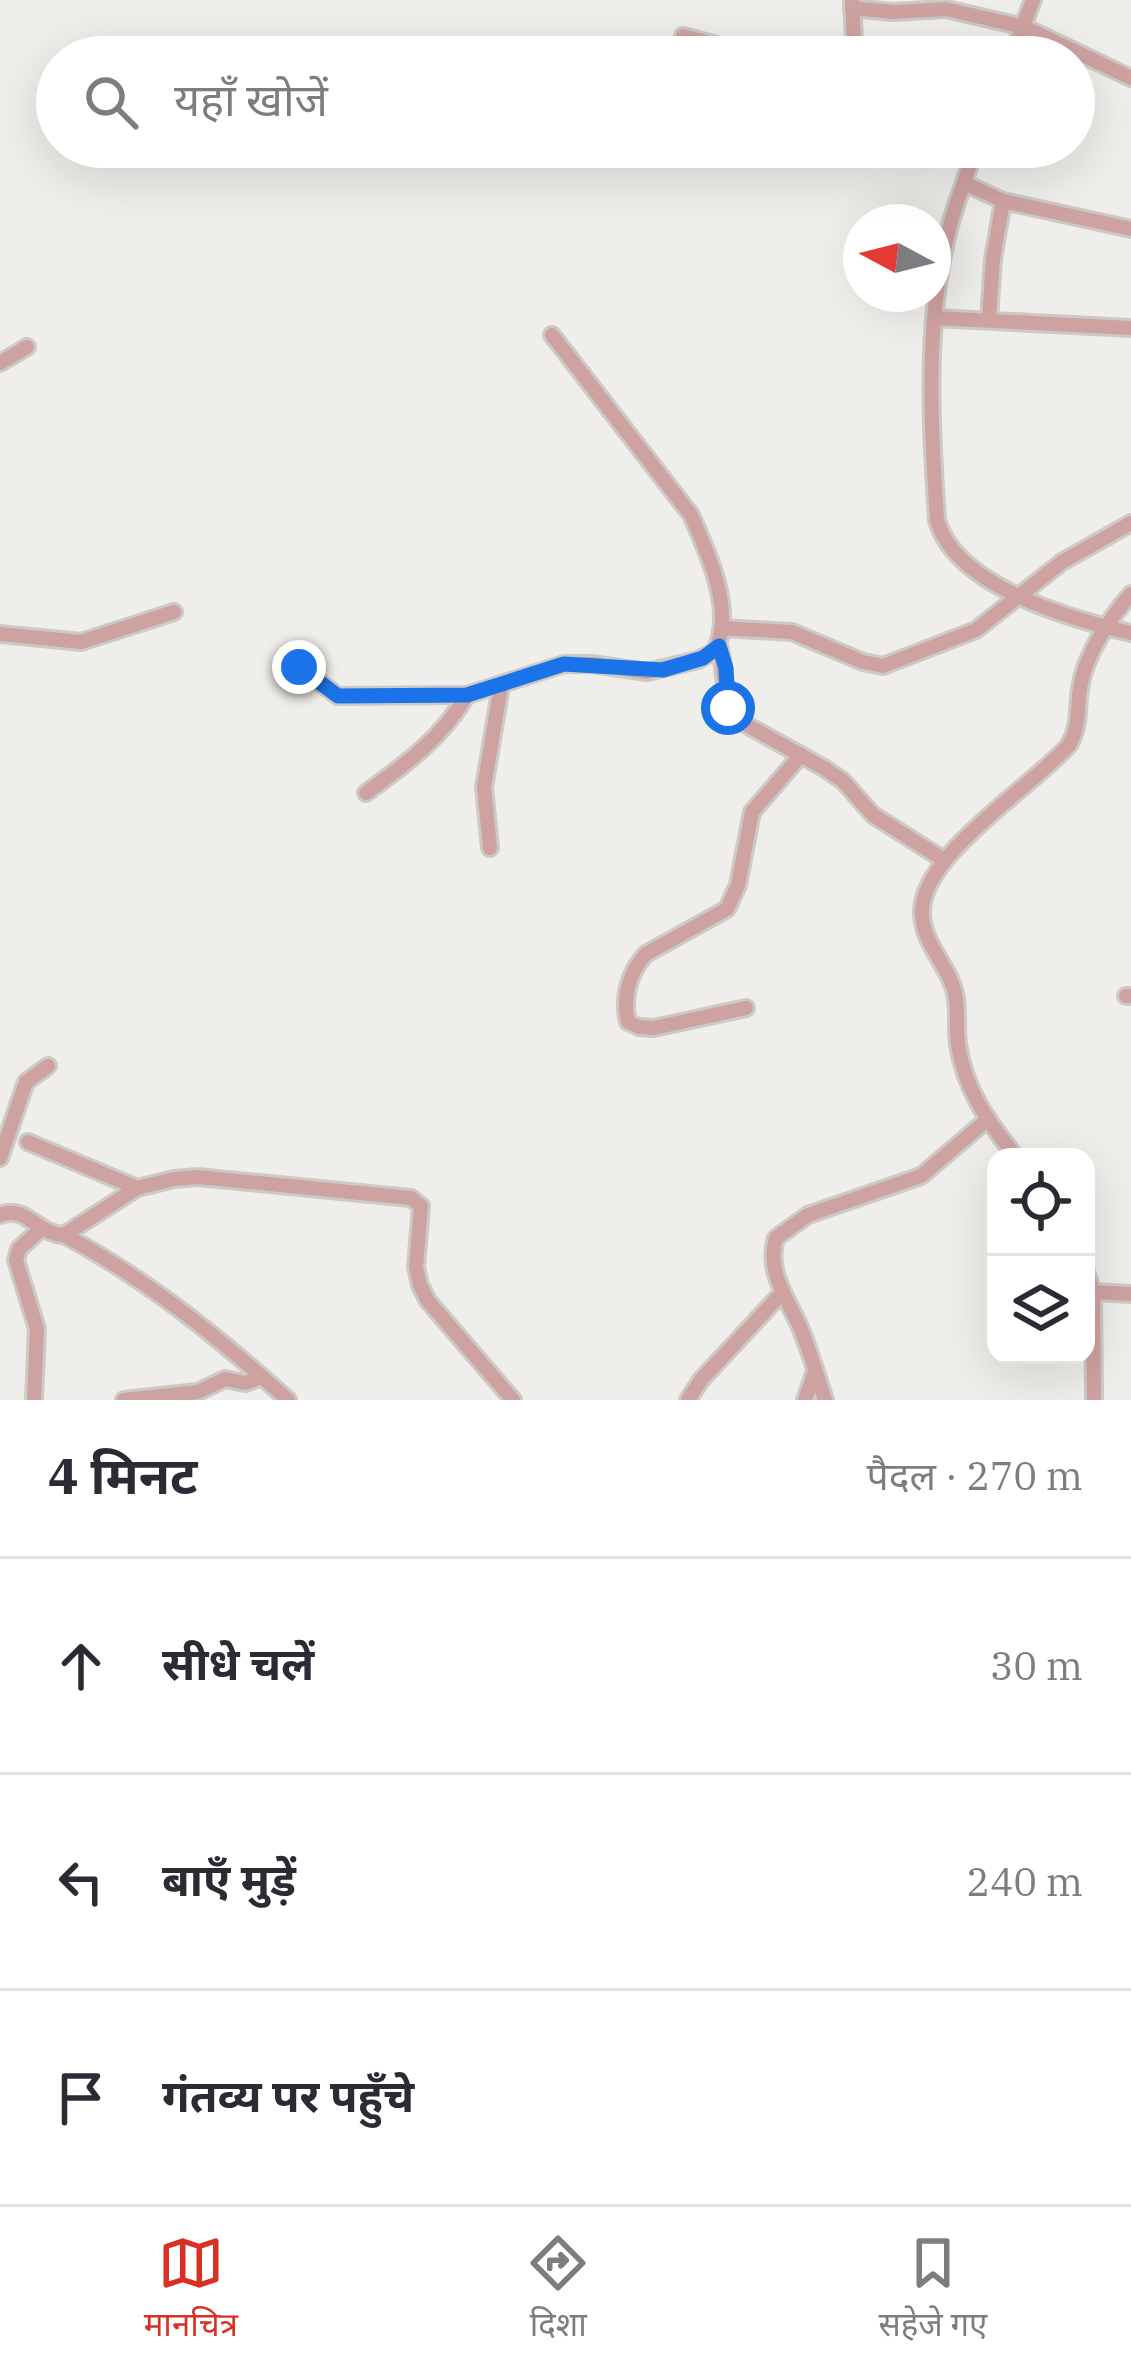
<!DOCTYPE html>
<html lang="hi">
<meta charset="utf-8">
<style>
body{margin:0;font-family:"IBM Plex Serif","Noto Sans Devanagari",serif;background:#f2f2f3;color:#2b2b33}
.controls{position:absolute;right:36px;bottom:36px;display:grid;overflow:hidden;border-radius:24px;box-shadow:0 12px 48px #0002}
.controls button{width:108px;height:108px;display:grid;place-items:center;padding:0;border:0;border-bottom:3px solid #e1e1e2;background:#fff;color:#2b2b33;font:60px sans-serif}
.compass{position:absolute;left:843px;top:204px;width:108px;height:108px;border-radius:50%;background:#fff;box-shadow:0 12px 48px #0002;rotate:277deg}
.stop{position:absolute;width:36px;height:36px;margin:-27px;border:9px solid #1a73e8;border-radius:50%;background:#fff}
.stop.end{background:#1a73e8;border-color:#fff;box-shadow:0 3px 12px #0008}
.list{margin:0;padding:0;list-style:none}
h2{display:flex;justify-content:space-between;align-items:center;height:156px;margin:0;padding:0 48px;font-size:51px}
h2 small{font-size:39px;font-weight:400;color:#7c7c81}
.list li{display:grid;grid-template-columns:78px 1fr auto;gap:36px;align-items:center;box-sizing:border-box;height:216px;padding:0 48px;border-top:3px solid #e1e1e2}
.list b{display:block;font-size:45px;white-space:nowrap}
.list em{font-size:39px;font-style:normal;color:#7c7c81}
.icon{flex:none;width:66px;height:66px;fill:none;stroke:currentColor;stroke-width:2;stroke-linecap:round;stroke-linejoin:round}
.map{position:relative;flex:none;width:1131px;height:1400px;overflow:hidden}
.search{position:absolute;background:#fff;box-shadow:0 12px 48px #0002;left:36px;right:36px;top:36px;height:132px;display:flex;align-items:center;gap:30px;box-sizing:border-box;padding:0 42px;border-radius:66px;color:#7c7c81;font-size:45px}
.sheet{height:804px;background:#fff}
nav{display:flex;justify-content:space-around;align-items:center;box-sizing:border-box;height:168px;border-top:3px solid #e1e1e2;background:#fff;font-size:33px;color:#7c7c81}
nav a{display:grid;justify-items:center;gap:6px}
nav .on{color:#d93025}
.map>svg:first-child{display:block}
</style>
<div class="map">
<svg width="1131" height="1400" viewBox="0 0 1131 1400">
<rect width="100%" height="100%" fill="#f0eeea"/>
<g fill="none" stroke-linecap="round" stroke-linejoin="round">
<defs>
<g id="street">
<polyline points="852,2 855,57"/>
<polyline points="852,8 893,12 946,9 1024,27 1131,78"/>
<polyline points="683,36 762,57"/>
<polyline points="1011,57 1033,0"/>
<polyline points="975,147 964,183 1003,201 1131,229"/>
<path d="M964,183C922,288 930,410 937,520C955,586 1070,619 1131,633"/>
<polyline points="935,318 1131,328"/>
<polyline points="989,320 993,259 1003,201"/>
<polyline points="0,363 27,347"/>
<polyline points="722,628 792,632 863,662 883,666 976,630 1062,562 1131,523"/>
<polyline points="0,634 81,642 174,612"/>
<path d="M719,646C727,669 721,698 734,718L824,768L843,781L873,815L944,860"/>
<path d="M299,667L338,696L467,695L564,664H592L647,672L698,660L715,651C735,611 708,553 691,515L552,335"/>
<path d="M366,793C407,763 441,739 467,695"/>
<polyline points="490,848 484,787 501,686"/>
<polyline points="1126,996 1131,996"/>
<path d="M746,1008L654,1028L639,1027L628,1022C622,998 629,972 646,954L727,909L738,885L752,812L801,755"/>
<polyline points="28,1142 137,1188"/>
<path d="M1016,1157C989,1123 964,1089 958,1044C956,1029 958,1014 956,999C952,968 923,946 922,914C919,856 1032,787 1069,745C1080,726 1077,709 1080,688C1085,655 1109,619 1131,594"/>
<polyline points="0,1158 26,1082 48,1066"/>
<path d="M0,1215C26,1204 38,1235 64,1235L137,1188L174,1179L198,1177L411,1198L421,1206L416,1267L420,1285L428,1301L513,1400"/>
<path d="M64,1235C148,1280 218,1337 288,1400"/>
<polyline points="1086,1272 1093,1292 1094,1400"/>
<polyline points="1093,1292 1131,1294"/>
<polyline points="34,1400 37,1329 16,1260 19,1249 42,1228"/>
<polyline points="124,1400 198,1392 225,1379 245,1383 262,1377"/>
<polyline points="688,1400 701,1380 781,1294"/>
<polyline points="805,1400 815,1371"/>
<path d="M825,1400C817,1376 810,1351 800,1327C787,1298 766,1271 776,1238L808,1215L921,1176L988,1119"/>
</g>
</defs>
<use href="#street" stroke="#cccac7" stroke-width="20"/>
<use href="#street" stroke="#cea2a0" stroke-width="14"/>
</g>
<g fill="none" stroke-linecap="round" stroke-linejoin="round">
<polyline stroke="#1a73e8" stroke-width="15" points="299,667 338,696 467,695 564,664 663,670 703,658 719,646 726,668 728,708"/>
</g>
</svg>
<div class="controls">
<button><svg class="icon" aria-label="locate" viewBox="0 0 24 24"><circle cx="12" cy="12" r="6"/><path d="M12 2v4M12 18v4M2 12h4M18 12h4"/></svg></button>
<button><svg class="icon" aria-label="layers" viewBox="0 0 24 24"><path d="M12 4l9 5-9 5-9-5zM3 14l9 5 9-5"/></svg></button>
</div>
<svg class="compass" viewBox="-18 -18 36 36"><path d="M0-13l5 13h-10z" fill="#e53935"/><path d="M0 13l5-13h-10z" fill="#7c7c81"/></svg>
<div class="stop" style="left:728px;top:708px"></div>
<div class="stop end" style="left:299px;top:667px"></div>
<div class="search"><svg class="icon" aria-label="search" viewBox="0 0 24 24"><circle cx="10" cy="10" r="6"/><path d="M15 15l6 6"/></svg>यहाँ खोजें</div>
</div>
<section class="sheet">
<h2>4 मिनट<small>पैदल · 270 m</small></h2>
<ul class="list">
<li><svg class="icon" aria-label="ahead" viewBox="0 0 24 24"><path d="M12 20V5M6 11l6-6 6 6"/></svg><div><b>सीधे चलें</b></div><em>30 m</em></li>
<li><svg class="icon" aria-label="left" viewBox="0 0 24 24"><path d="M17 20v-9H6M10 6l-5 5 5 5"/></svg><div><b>बाएँ मुड़ें</b></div><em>240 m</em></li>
<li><svg class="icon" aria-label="arrive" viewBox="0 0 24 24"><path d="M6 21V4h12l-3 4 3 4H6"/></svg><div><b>गंतव्य पर पहुँचे</b></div></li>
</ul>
</section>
<nav>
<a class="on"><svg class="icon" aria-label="map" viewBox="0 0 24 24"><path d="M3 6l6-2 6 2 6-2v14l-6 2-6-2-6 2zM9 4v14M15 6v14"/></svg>मानचित्र</a>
<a><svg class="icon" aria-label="directions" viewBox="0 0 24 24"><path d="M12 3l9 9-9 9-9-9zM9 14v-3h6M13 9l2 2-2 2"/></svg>दिशा</a>
<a><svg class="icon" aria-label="saved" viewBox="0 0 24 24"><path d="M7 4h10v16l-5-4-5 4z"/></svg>सहेजे गए</a>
</nav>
